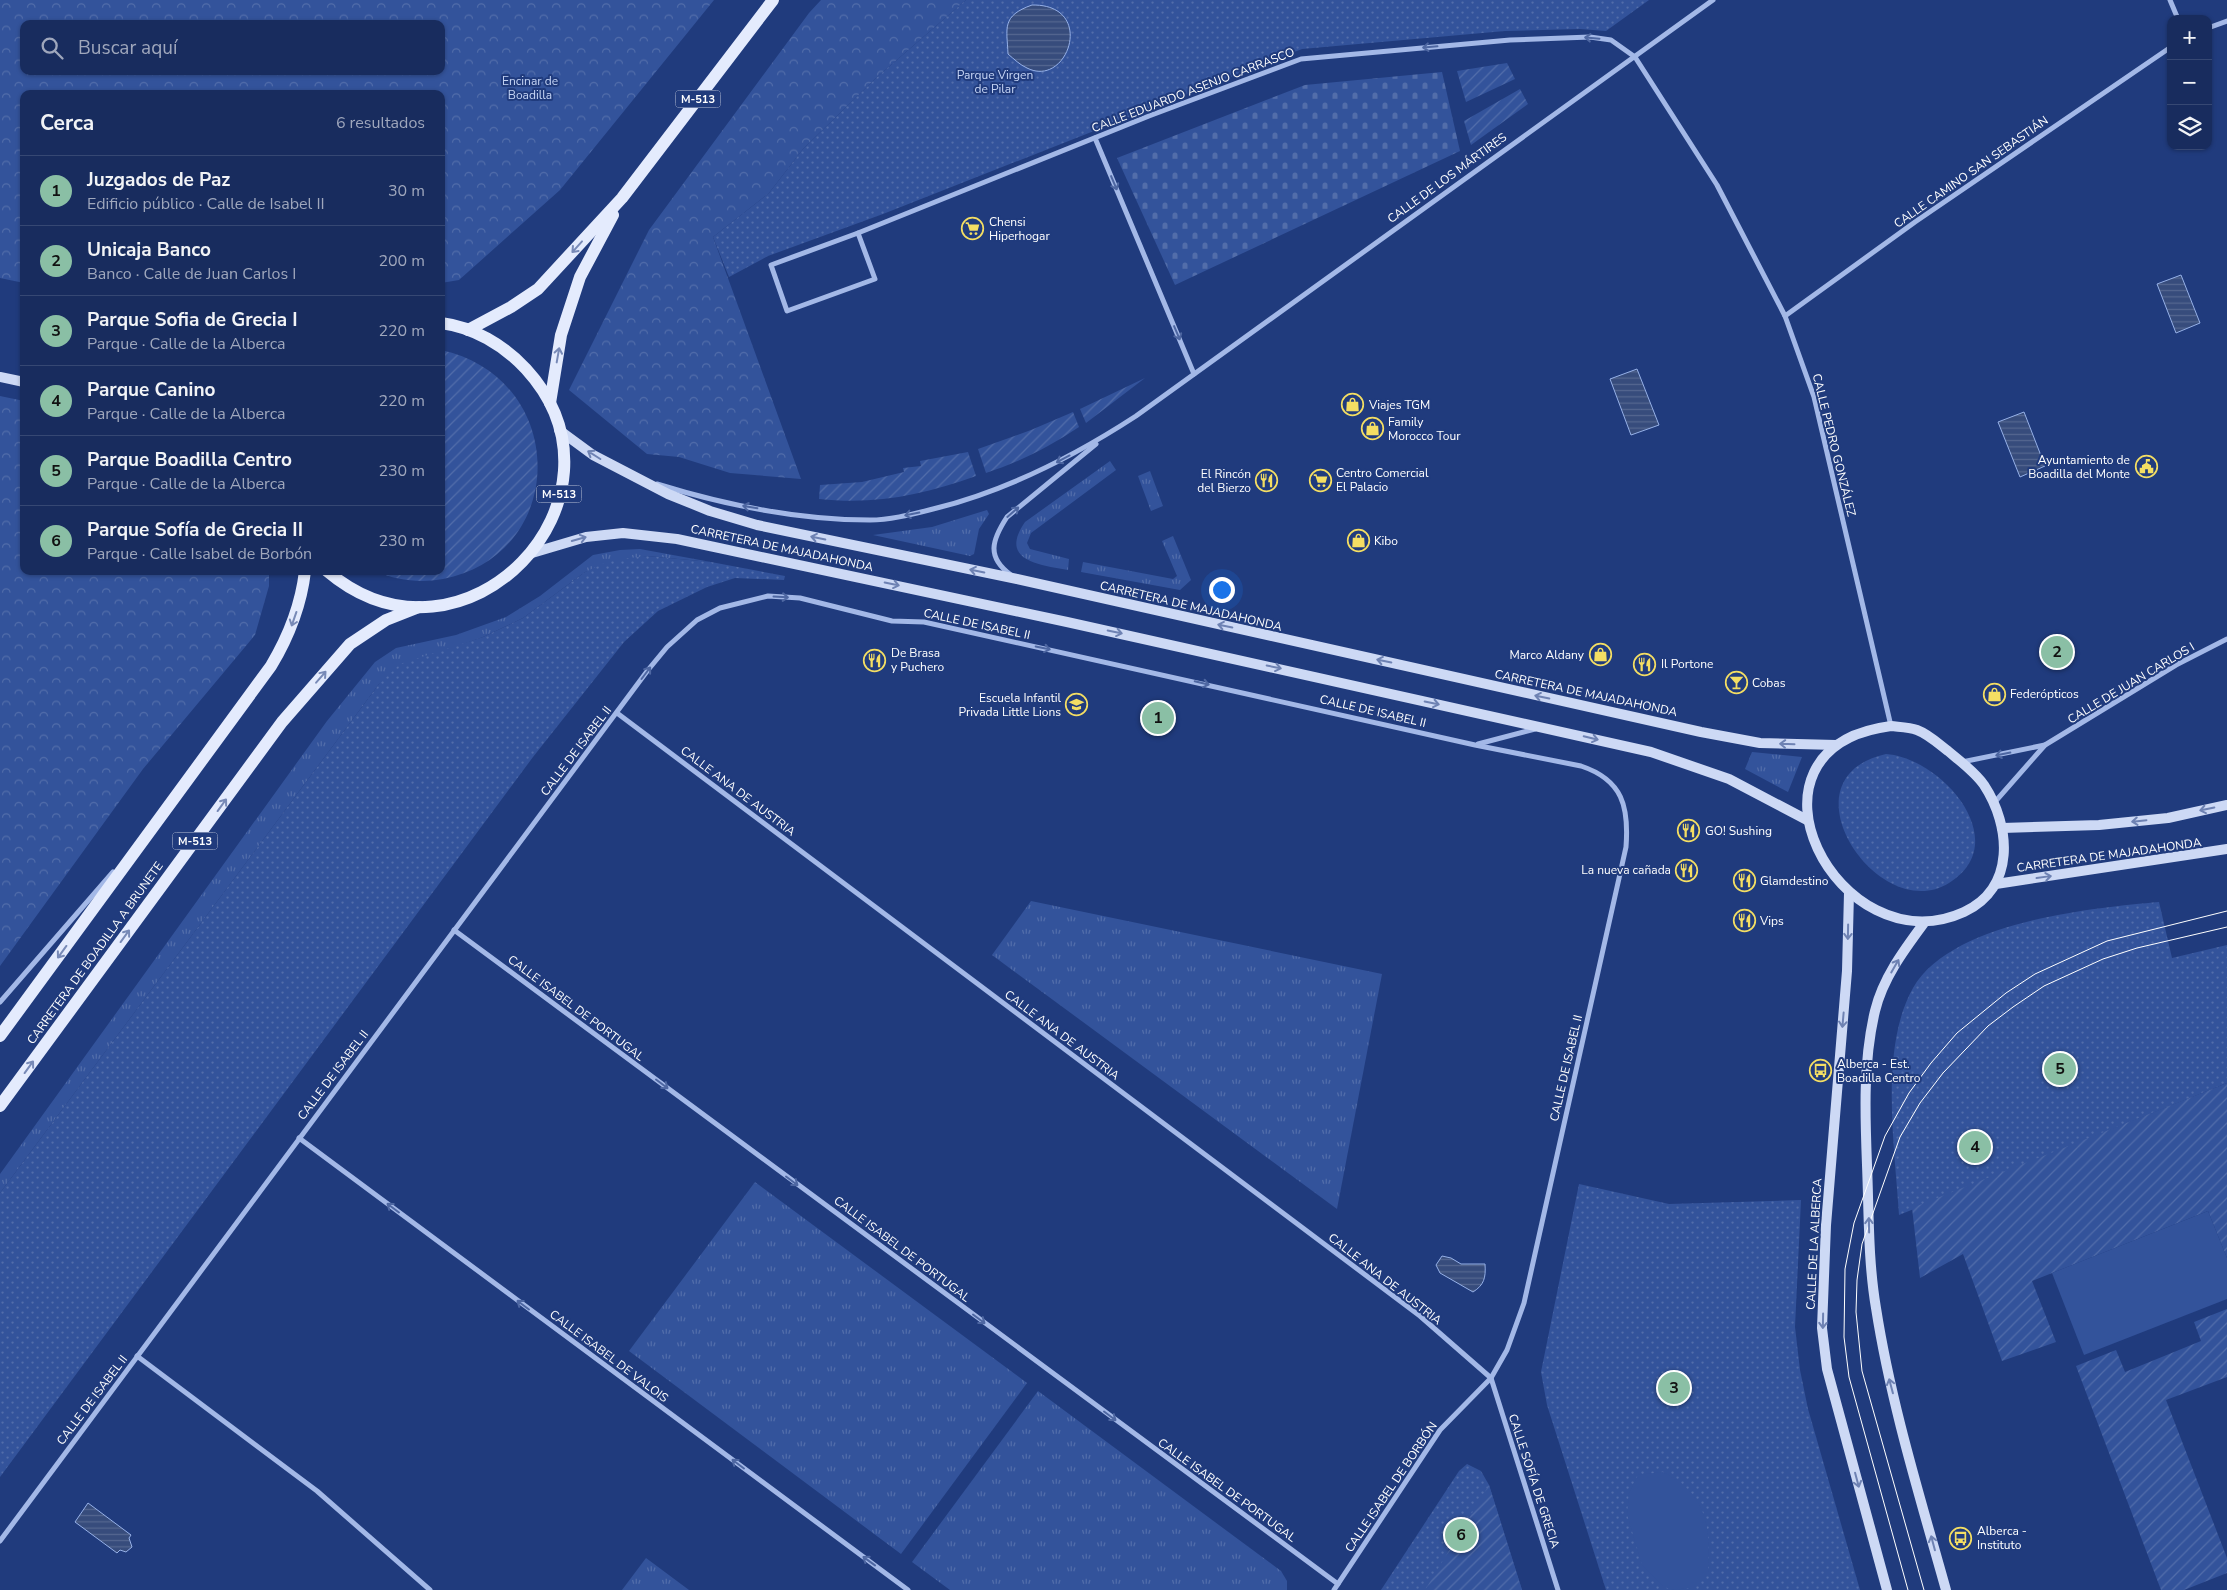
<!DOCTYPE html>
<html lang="es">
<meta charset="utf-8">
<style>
body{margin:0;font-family:"Nunito Sans",sans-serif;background:#213464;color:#f1f3f6}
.controls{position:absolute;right:15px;top:15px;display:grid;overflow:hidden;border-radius:10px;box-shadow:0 1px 4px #0004}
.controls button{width:45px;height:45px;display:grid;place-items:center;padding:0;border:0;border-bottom:1px solid #364873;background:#182c5e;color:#f1f3f6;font:25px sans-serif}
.you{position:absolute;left:1221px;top:589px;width:18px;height:18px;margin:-12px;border:4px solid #fff;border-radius:50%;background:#1a73e8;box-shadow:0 0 0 8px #1a73e833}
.badge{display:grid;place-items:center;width:32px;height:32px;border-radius:50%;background:#8abfa5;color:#111;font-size:16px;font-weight:700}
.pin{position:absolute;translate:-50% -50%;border:2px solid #fff;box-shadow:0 1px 5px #0006}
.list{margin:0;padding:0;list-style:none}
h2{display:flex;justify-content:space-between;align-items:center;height:65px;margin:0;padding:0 20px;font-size:21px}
h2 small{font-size:16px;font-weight:400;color:#9fa7bc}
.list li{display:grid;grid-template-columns:32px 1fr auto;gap:15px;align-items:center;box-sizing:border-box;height:70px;padding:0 20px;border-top:1px solid #364873}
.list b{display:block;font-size:19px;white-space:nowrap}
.list p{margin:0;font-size:16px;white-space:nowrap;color:#9fa7bc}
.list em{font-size:16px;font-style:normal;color:#9fa7bc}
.icon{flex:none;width:28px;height:28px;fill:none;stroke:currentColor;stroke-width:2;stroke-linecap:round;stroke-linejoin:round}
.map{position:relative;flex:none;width:2227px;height:1590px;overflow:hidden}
.search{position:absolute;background:#182c5e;box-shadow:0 1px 4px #0004;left:20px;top:20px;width:425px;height:55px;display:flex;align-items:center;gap:12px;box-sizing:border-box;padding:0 18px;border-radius:10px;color:#9fa7bc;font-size:19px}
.panel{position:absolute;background:#182c5e;box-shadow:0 1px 4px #0004;left:20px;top:90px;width:425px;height:485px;border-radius:10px}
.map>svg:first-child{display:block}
</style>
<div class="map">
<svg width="2227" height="1590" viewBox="0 0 2227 1590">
<defs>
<pattern id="grass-tufts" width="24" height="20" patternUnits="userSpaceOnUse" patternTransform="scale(1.25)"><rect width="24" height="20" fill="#33539b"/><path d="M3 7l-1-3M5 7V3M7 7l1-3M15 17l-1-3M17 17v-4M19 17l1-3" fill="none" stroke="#526daa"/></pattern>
<pattern id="forest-crowns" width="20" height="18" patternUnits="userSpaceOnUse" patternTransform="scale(1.25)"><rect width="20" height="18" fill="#33539b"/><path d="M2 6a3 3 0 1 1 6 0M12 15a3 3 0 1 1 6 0" fill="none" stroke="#526daa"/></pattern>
<pattern id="cemetery-stones" width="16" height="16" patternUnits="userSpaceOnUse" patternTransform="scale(1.25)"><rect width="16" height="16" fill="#33539b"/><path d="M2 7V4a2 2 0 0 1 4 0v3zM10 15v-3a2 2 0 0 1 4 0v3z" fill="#526daa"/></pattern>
<pattern id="park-dots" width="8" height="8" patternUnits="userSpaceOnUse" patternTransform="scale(1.25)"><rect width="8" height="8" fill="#33539b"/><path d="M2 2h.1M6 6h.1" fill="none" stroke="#526daa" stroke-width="1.8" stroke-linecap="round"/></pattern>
<pattern id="garden-furrows" width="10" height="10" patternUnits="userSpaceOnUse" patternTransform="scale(1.25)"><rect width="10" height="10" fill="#33539b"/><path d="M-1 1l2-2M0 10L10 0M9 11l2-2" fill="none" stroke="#526daa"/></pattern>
<pattern id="water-rules" width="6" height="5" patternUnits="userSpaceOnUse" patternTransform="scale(1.25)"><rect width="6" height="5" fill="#374c7c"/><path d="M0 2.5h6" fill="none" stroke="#556790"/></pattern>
</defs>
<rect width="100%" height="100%" fill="#203b7d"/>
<g fill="url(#grass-tufts)">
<path d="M1110,461L1116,470L1031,533L1027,543L1030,549L1069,559L1068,570C1040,565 998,561 1025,522Z"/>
<polygon points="1150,471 1163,506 1151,511 1138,476"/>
<polygon points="987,510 989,514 979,529 974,554 970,556 873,535 932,527"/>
<polygon points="1173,536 1191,580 1180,590 1081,572 1083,562 1173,579 1177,576 1162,541"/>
<polygon points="640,549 711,562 647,556 585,572 523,618 483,637 449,649 379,684 0,1193 0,1174 327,721 375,662 396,648 456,635 506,617 540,596 593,555 620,550"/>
<polygon points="1752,752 1802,757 1788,792 1745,769"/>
<polygon points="1031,901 1382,974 1337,1209 992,955"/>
<polygon points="755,1182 1027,1383 901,1554 629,1351"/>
<polygon points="1038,1391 1281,1571 1287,1581 1287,1590 950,1590 912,1562"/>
<polygon points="646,1558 689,1590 622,1590"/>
</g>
<g fill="url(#forest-crowns)" fill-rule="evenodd">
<path d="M0,0H714L560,190L459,280L441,283V94H24V283L0,278ZM24,24H441V71H24Z"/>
<polygon points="821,0 966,0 876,78 803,149 769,193 713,237 801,479 730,473 679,457 647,454 569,390 649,230 809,13"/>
<polygon points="0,396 24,401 24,571 269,571 269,586 255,635 143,769 0,966"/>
</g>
<polygon fill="url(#cemetery-stones)" points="1442,72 1460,151 1175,285 1117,158 1305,85"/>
<g fill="url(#park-dots)">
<polygon points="966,0 1649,0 1606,31 1580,29 1505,31 1302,49 883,214 768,256 729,277 713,237 769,193 803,149 876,78"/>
<polygon points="647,556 711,562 785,576 784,580 735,578 707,587 658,611 624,642 533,757 0,1477 0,1193 379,684 400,664 483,637 523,618 585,572 611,560"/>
<path d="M1886,754C1942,758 2015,842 1949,883C1879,927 1778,778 1886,754Z"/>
<path d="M2159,902L2172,958L2227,945V1083L1899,1215C1895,1149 1879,1048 1913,988C1951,922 2090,908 2159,902Z"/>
<polygon points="1579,1184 1669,1204 1801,1200 1795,1327 1800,1370 1808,1409 1860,1590 1606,1590 1547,1405 1541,1372"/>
<polygon points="1467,1464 1481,1471 1489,1485 1522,1590 1381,1590 1459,1471"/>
</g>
<g fill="url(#garden-furrows)">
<polygon points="1507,63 1515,79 1466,102 1457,71"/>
<polygon points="1520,89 1528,104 1471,145 1464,121"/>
<path d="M441,350C569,378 570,554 443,579C421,583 397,581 376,571H441Z"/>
<polygon points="1145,378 1086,423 1080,409"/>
<path d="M1073,412L1079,427C1049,447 1020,462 986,473L978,449L1031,430Z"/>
<path d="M968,452L976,476C923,495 876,505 819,499L820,485L862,482L904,472L903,468L921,466L920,461Z"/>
<polygon points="2227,1083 2227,1258 2208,1211 2032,1281 2056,1342 2002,1361 1963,1254 1920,1278 1912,1208"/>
<polygon points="2227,1309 2227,1377 2166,1400 2227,1558 2227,1573 2184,1590 2161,1590 2076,1366 2116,1350 2125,1372 2201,1341 2194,1322"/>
<polygon points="1489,1485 1522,1590 1425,1590"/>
</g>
<g fill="#33539b">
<polygon points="2208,1211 2227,1258 2227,1299 2084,1355 2052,1273"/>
<path d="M1663,1472C1707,1495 1711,1526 1708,1572L1691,1588L1671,1590L1663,1586L1642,1565L1627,1514L1629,1493L1638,1475Z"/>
</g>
<g fill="url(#water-rules)" stroke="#96b1e8">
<path d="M1032,5C1097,4 1068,89 1027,68C1020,65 1014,59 1008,54C1007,28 1001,16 1032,5Z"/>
<polygon points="2181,275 2200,323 2176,333 2157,284"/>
<polygon points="1637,369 1659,425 1631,435 1610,379"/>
<polygon points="2024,412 2045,466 2020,477 1998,422"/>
<path d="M1442,1256L1451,1258L1461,1264H1485C1486,1278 1484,1285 1473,1292L1440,1273L1436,1265Z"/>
<polygon points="88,1503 131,1535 129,1538 132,1547 126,1552 120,1550 117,1553 75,1522"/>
</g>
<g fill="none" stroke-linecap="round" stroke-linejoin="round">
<g stroke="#a3b8e7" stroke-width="5">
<polyline points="2170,0 2178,19"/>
<polyline points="2208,28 2227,21"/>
<polyline points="1095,138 1194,374"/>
<polyline points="858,233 1149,116 1301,59 1510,40 1590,37 1611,40 1635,57 1717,185 1785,316 1814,397 1891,726"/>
<polygon points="858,233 875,279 787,311 771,265"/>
<polyline points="1785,316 1915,222 2171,47"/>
<path d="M657,484C725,505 798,520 870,520C891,520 913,514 933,509C1007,491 1073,457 1136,416L1713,0"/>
<path d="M1011,575C986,557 992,540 1007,517L1096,444"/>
<polyline points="617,713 1420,1316 1491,1378"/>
<polyline points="1478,744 1535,729"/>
<polyline points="1962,762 2045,745"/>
<polyline points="1994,803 2045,745 2176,665 2227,639"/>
<polyline points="454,930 1338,1584"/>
<polyline points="0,1002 113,872"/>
<polyline points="299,1138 908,1590"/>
<polyline points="137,1356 317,1491 430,1590"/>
<polyline points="1491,1378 1558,1590"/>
<path d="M0,1541L648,670L667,647L697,620L720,608L768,596L800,598L892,621L924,622L1475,745L1581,766C1623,780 1629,807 1626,847L1524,1303L1507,1350L1491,1378L1440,1430L1334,1590"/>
</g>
<g stroke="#cdd9f5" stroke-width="10">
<polyline points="0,377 24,382"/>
<polyline points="559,430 593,455 668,494 710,511 757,525 1017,579 1701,732 1760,743 1836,745"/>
<polyline points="532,553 586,537 623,533 677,539 1067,622 1651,752 1729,779 1807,820"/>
<path d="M1891,726C1899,727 1909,727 1917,730C1928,734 1939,744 1948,751C1960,761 1975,772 1984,785C2011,826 2016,888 1964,912C1839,969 1723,748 1891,726Z"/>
<polyline points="2002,828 2099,825 2168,818 2227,805"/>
<polyline points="1996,884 2227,849"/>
<polyline points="1849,893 1847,971 1826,1225 1822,1328 1827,1369 1887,1590"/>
<path d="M1924,923C1904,950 1883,978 1875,1011C1863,1061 1865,1114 1867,1165C1869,1213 1868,1261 1876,1308C1891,1404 1920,1497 1946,1590"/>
</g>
<g stroke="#e4ebfd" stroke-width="12">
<polyline points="468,330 511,307 538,289 622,198 773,0"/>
<polyline points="550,403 561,335 580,277 613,215"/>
<path d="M327,571C464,687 644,498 526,369C504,345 473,327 441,323"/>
<path d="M0,1036L271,666C289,636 301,606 305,571"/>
<polyline points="0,1106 282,722 350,644 386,620 419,607"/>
</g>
<g stroke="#fff" stroke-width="1">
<polyline points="1908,1590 1849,1377 1844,1337 1845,1269 1854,1223 1885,1136 1909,1093 1931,1063 1957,1033 2006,993 2035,974 2107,941 2227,911"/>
<polyline points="1924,1590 1862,1371 1856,1312 1857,1280 1862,1244 1900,1137 1920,1103 1943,1073 1988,1026 2013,1007 2044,986 2103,959 2137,948 2227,927"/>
</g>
</g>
<defs><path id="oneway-shaft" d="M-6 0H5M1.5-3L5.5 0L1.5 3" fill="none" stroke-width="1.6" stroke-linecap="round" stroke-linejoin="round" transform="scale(1.25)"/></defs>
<g stroke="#4e67a2">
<use href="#oneway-shaft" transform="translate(1592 38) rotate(-175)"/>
<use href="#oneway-shaft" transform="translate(1430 47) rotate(175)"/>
<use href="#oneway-shaft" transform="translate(1114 183) rotate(67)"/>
<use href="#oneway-shaft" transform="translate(1177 333) rotate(67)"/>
<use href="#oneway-shaft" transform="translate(1063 459) rotate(152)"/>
<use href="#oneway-shaft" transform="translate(750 507) rotate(-171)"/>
<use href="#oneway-shaft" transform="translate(1013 512) rotate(-41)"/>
<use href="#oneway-shaft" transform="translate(912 514) rotate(169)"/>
<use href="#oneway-shaft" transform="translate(781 597) rotate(3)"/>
<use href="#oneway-shaft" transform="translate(1043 648) rotate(12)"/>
<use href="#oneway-shaft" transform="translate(646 673) rotate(-53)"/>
<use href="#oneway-shaft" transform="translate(1202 683) rotate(13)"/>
<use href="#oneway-shaft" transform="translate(2003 754) rotate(169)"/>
<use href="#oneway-shaft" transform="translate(662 1084) rotate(37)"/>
<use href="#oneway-shaft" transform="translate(792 1181) rotate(37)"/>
<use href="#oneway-shaft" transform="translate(393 1208) rotate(-143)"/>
<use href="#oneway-shaft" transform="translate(523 1305) rotate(-143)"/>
<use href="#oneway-shaft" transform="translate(979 1319) rotate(37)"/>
<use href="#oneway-shaft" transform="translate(1110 1416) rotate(37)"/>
<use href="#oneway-shaft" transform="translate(738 1464) rotate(-143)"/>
<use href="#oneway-shaft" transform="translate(869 1561) rotate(-144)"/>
</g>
<g stroke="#788ab7">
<use href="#oneway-shaft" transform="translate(577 247) rotate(132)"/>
<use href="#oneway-shaft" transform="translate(558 355) rotate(-80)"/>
<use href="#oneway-shaft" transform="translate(294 619) rotate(109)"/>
<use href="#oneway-shaft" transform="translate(321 677) rotate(-49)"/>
<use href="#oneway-shaft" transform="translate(222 805) rotate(-54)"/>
<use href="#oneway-shaft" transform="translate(125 936) rotate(-54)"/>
<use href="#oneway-shaft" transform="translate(62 952) rotate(126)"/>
<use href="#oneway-shaft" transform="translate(29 1067) rotate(-54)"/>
</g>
<g stroke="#6e82b3">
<use href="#oneway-shaft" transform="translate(594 455) rotate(-148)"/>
<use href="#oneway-shaft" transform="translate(818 538) rotate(-168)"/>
<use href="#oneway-shaft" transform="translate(579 539) rotate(-16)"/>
<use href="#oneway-shaft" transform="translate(977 571) rotate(-168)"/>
<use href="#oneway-shaft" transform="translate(892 584) rotate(12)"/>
<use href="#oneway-shaft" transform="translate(1225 626) rotate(-168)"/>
<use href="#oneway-shaft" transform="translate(1115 632) rotate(12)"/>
<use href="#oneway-shaft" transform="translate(1384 661) rotate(-168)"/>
<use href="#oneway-shaft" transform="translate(1274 667) rotate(12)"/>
<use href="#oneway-shaft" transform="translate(1542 697) rotate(-168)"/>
<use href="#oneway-shaft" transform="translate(1432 703) rotate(12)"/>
<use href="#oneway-shaft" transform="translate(1591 738) rotate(13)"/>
<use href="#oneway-shaft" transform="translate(1787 744) rotate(-178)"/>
<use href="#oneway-shaft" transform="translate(2207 809) rotate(168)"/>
<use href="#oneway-shaft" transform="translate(2139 821) rotate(174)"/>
<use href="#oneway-shaft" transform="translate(2044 877) rotate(-8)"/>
<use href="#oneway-shaft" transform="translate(1848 932) rotate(91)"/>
<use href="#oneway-shaft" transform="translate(1895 966) rotate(-60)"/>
<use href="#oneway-shaft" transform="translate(1843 1020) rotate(95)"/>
<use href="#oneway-shaft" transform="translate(1869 1225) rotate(-91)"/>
<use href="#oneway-shaft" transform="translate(1823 1321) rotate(91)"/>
<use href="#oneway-shaft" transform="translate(1891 1386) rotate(-105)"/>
<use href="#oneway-shaft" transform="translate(1857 1480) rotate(75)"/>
<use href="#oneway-shaft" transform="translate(1933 1543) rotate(-105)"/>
</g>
<defs>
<symbol id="supermarket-ring" viewBox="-11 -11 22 22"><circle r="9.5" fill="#203b7d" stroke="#f4de63" stroke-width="1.5"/><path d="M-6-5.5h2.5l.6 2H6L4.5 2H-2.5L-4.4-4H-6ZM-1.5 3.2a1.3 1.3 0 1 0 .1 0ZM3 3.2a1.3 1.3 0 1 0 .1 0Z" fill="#f4de63"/></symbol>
<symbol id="shop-ring" viewBox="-11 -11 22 22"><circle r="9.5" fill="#203b7d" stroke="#f4de63" stroke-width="1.5"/><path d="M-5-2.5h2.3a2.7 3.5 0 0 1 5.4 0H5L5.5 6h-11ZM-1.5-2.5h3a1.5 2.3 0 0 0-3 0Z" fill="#f4de63"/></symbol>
<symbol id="civic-ring" viewBox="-11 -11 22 22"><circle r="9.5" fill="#203b7d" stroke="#f4de63" stroke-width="1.5"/><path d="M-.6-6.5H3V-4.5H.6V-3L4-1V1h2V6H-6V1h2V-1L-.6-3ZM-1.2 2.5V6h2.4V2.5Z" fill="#f4de63"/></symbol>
<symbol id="restaurant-ring" viewBox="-11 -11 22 22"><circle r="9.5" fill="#203b7d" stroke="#f4de63" stroke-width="1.5"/><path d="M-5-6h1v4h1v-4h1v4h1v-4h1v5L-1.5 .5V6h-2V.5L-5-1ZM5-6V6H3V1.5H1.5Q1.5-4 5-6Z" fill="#f4de63"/></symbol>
<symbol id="bar-ring" viewBox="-11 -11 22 22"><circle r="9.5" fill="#203b7d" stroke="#f4de63" stroke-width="1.5"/><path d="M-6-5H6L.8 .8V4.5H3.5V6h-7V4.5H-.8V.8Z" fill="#f4de63"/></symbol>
<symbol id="school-ring" viewBox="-11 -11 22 22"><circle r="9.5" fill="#203b7d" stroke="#f4de63" stroke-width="1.5"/><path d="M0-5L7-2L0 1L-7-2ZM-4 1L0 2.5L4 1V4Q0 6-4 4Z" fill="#f4de63"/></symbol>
<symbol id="bus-ring" viewBox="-11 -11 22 22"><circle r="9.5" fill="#203b7d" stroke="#f4de63" stroke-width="1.5"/><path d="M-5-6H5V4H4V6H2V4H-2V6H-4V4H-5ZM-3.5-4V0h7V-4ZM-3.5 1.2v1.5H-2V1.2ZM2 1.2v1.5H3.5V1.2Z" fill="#f4de63"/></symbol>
</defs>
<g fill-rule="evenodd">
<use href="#supermarket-ring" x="960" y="216" width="25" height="25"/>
<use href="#shop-ring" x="1340" y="392" width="25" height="25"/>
<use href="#shop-ring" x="1360" y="416" width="25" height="25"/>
<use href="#civic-ring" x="2134" y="454" width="25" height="25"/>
<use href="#supermarket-ring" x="1308" y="468" width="25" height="25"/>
<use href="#restaurant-ring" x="1254" y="468" width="25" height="25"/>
<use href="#shop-ring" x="1346" y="528" width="25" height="25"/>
<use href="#shop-ring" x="1588" y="642" width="25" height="25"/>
<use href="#restaurant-ring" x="862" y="648" width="25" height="25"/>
<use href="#restaurant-ring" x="1632" y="652" width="25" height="25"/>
<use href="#bar-ring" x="1724" y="670" width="25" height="25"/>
<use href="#shop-ring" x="1982" y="682" width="25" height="25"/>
<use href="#school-ring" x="1064" y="692" width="25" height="25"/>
<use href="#restaurant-ring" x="1676" y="818" width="25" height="25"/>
<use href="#restaurant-ring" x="1674" y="858" width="25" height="25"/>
<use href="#restaurant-ring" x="1732" y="868" width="25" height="25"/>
<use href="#restaurant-ring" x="1732" y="908" width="25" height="25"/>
<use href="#bus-ring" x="1808" y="1058" width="25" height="25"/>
<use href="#bus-ring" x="1948" y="1526" width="25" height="25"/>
</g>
<g text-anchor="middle" stroke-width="4" stroke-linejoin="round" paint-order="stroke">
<g fill="#203b7d" stroke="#bcc4d8" stroke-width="1">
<rect x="675.5" y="90.5" width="45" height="17" rx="4"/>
<rect x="536.5" y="485.5" width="45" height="17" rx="4"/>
<rect x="172.5" y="832.5" width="45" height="17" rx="4"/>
</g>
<g font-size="11" font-weight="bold" fill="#fff">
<text x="698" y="103">M-513</text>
<text x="559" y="498">M-513</text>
<text x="195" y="845">M-513</text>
</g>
<g font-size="12" fill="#c6d5f5" stroke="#203b7d">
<text x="995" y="79">Parque Virgen<tspan x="995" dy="14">de Pilar</tspan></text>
<text x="530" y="85">Encinar de<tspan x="530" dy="14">Boadilla</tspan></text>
</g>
<g font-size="12" fill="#fff" stroke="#203b7d">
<text transform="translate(1193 90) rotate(-21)" y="4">CALLE EDUARDO ASENJO CARRASCO</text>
<text transform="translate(1971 172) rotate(-35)" y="4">CALLE CAMINO SAN SEBASTIÁN</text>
<text transform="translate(1447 178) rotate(-36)" y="4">CALLE DE LOS MÁRTIRES</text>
<text transform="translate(1834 445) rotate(76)" y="4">CALLE PEDRO GONZÁLEZ</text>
<text transform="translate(782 548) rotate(12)" y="4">CARRETERA DE MAJADAHONDA</text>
<text transform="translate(1191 606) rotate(13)" y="4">CARRETERA DE MAJADAHONDA</text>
<text transform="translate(977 624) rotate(12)" y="4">CALLE DE ISABEL II</text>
<text transform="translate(2131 683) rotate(-31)" y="4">CALLE DE JUAN CARLOS I</text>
<text transform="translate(1586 693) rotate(12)" y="4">CARRETERA DE MAJADAHONDA</text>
<text transform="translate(1373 711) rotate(13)" y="4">CALLE DE ISABEL II</text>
<text transform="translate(576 751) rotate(-53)" y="4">CALLE DE ISABEL II</text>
<text transform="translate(738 791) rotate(37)" y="4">CALLE ANA DE AUSTRIA</text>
<text transform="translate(2109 855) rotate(-8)" y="4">CARRETERA DE MAJADAHONDA</text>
<text transform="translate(95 953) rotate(-54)" y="4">CARRETERA DE BOADILLA A BRUNETE</text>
<text transform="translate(576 1008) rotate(37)" y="4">CALLE ISABEL DE PORTUGAL</text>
<text transform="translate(1062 1035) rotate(37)" y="4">CALLE ANA DE AUSTRIA</text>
<text transform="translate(1566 1068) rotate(-77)" y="4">CALLE DE ISABEL II</text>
<text transform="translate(333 1075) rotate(-53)" y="4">CALLE DE ISABEL II</text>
<text transform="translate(1814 1244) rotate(-87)" y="4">CALLE DE LA ALBERCA</text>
<text transform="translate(902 1249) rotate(37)" y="4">CALLE ISABEL DE PORTUGAL</text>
<text transform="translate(1385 1279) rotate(38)" y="4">CALLE ANA DE AUSTRIA</text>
<text transform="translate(609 1356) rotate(37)" y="4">CALLE ISABEL DE VALOIS</text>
<text transform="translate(92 1400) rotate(-53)" y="4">CALLE DE ISABEL II</text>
<text transform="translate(1534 1481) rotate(72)" y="4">CALLE SOFÍA DE GRECIA</text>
<text transform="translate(1391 1487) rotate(-56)" y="4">CALLE ISABEL DE BORBÓN</text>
<text transform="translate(1227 1490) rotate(36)" y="4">CALLE ISABEL DE PORTUGAL</text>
</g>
<g font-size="12" fill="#fff" stroke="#203b7d" text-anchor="start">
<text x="989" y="226">Chensi<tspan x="989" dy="14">Hiperhogar</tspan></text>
<text x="1369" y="409">Viajes TGM</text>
<text x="1388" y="426">Family<tspan x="1388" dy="14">Morocco Tour</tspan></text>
<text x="2130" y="464" text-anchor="end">Ayuntamiento de<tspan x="2130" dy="14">Boadilla del Monte</tspan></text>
<text x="1336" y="477">Centro Comercial<tspan x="1336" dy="14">El Palacio</tspan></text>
<text x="1251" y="478" text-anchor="end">El Rincón<tspan x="1251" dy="14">del Bierzo</tspan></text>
<text x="1374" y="545">Kibo</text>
<text x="891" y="657">De Brasa<tspan x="891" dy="14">y Puchero</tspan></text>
<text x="1584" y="659" text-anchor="end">Marco Aldany</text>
<text x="1661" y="668">Il Portone</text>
<text x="1752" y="687">Cobas</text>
<text x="2010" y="698">Federópticos</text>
<text x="1061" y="702" text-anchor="end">Escuela Infantil<tspan x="1061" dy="14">Privada Little Lions</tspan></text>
<text x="1705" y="835">GO! Sushing</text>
<text x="1671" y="874" text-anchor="end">La nueva cañada</text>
<text x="1760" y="885">Glamdestino</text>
<text x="1760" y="925">Vips</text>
<text x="1837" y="1068">Alberca - Est.<tspan x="1837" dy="14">Boadilla Centro</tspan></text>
<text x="1977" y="1535">Alberca -<tspan x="1977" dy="14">Instituto</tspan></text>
</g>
</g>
</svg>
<div class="controls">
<button>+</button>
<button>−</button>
<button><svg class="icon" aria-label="layers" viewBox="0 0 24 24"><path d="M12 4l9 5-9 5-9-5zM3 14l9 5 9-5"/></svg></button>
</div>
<div class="you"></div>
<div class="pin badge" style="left:1158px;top:718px">1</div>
<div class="pin badge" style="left:2057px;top:652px">2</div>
<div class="pin badge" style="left:1674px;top:1388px">3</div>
<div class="pin badge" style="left:1975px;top:1147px">4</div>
<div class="pin badge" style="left:2060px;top:1069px">5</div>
<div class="pin badge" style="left:1461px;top:1535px">6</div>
<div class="search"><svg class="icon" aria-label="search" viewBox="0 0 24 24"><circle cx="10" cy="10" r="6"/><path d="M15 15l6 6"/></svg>Buscar aquí</div>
<section class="panel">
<h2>Cerca<small>6 resultados</small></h2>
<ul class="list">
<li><span class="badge">1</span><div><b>Juzgados de Paz</b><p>Edificio público · Calle de Isabel II</p></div><em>30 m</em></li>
<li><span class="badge">2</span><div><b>Unicaja Banco</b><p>Banco · Calle de Juan Carlos I</p></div><em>200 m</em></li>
<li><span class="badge">3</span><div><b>Parque Sofia de Grecia I</b><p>Parque · Calle de la Alberca</p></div><em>220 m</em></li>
<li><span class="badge">4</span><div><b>Parque Canino</b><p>Parque · Calle de la Alberca</p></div><em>220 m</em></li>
<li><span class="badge">5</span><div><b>Parque Boadilla Centro</b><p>Parque · Calle de la Alberca</p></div><em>230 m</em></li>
<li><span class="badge">6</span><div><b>Parque Sofía de Grecia II</b><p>Parque · Calle Isabel de Borbón</p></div><em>230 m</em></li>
</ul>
</section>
</div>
